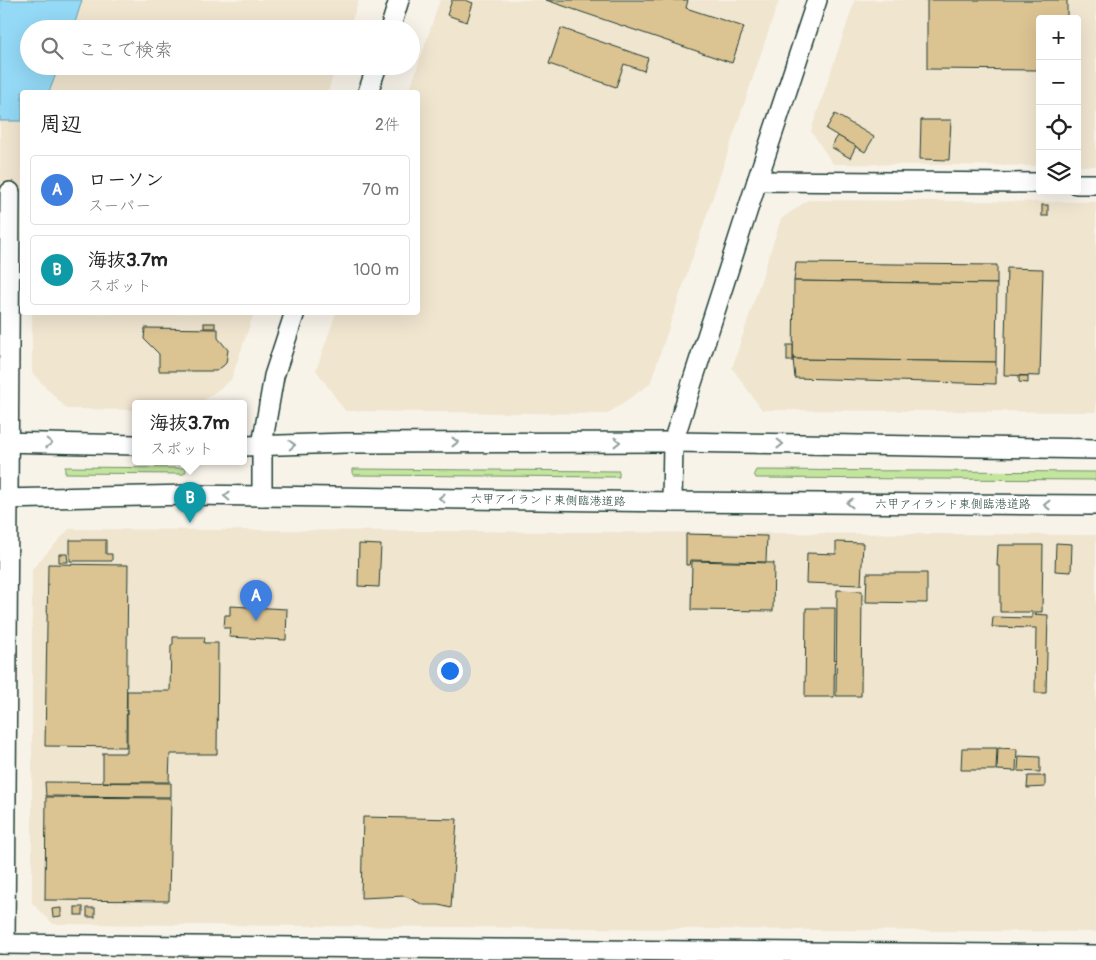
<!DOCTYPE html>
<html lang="ja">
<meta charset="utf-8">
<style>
body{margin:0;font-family:Pangolin,"Klee One",sans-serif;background:#f2f2f2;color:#222}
.controls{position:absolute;right:15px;top:15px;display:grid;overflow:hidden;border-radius:5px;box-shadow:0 5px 20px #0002}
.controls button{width:45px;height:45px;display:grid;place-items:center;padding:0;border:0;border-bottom:1px solid #e0e0e0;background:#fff;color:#222;font:25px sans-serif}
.you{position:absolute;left:449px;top:670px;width:18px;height:18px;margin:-12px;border:4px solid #fff;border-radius:50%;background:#1a73e8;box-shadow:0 0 0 8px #1a73e833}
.badge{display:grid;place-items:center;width:32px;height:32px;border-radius:50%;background:#0f766e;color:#fff;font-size:16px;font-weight:700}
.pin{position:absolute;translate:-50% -41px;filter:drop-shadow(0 1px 2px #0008)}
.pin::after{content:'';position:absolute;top:26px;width:18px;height:15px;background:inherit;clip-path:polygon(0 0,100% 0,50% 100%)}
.popup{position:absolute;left:132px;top:400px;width:115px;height:65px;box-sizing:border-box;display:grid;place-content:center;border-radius:5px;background:#fff;filter:drop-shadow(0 1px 4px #0005);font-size:16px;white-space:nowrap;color:#767676}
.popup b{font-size:19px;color:#222}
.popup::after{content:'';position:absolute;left:50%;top:100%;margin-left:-10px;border:10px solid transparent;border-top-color:#fff}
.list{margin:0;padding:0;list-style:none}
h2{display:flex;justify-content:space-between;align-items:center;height:65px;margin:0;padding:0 20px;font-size:21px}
h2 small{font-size:16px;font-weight:400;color:#767676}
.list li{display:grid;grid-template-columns:32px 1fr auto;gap:15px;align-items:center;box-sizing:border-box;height:70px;margin:0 10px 10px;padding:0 10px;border:1px solid #e0e0e0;border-radius:5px}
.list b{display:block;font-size:19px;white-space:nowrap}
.list p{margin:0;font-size:16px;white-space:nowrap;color:#767676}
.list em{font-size:16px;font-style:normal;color:#767676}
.icon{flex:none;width:28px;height:28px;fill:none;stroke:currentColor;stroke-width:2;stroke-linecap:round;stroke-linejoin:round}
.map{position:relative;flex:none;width:1096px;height:960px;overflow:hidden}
.search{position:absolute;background:#fff;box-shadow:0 5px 20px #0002;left:20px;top:20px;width:400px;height:55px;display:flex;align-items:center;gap:12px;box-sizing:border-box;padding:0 18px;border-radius:28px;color:#767676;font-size:19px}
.panel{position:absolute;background:#fff;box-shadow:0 5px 20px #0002;left:20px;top:90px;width:400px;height:225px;border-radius:5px}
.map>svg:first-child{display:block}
</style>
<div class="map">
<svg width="1096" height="960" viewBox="0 0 1096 960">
<rect width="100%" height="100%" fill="#f8f3e9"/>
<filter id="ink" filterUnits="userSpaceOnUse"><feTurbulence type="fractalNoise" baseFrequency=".02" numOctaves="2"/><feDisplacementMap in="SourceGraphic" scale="10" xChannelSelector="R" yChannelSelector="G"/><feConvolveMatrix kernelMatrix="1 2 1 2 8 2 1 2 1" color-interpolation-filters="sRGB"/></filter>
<g filter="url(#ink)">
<g fill="#f0e5cf">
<polygon points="82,0 359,0 349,29 73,29"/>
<polygon points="440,0 779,0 650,384 607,414 345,411 316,370 336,313 418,312 418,92 409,92"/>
<polygon points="855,0 1096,0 1096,166 1077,166 1077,19 1040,19 1040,166 833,164 811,131"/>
<polygon points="59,66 336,66 328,92 49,92"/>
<polygon points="0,121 22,121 22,191 0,192"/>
<polygon points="808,200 1096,202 1096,412 762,410 732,368 781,219"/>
<polygon points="32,313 254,313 231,380 199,404 136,404 136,410 67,409 32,373"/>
<polygon points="69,529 1096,535 1096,932 53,924 32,903 32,569"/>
</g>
<g fill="#c4e59e" stroke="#729169">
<polygon points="65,467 185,468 186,471 184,474 65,473"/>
<polygon points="353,469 619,471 619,477 353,475"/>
<polygon points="756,470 1096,472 1096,480 756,478 754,474"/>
</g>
<polygon fill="#94d9f6" stroke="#659ba8" points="0,0 82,0 73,29 29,29 29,66 59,66 49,92 22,92 22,121 0,121"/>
<g fill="#dcc392" stroke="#1f3d34">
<polygon points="452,0 465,0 473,3 467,22 447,15"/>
<polygon points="546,0 688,0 686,8 744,27 732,63"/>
<polygon points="927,0 1067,0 1067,19 1040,19 1040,70 927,69"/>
<polygon points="561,28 648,58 644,71 624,64 616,87 549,64"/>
<polygon points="835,114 874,137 865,152 826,129"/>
<polygon points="921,120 951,120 949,160 920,159"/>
<polygon points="838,136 856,146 850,158 831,147"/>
<rect x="1042" y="205" width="6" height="11"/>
<polygon points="796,263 997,265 997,284 794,281"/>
<polygon points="1007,268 1043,269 1040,376 1004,375"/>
<polygon points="794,281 997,284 996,362 793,359"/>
<rect x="204" y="323" width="11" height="5"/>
<polygon points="145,328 218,329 218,338 228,350 226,363 223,366 216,371 159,371 159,354 144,339"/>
<rect x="787" y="345" width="6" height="16"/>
<polygon points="793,359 996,362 996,384 795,378"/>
<polygon points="1019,376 1028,376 1028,383 1019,382"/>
<polygon points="686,534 767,536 766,562 691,560 690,565 686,565"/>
<polygon points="70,540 106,540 106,554 112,554 112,561 70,561"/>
<polygon points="836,542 863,543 861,585 806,583 807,553 836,554"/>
<polygon points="1056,543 1072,544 1071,572 1055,571"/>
<polygon points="359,544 381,545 379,587 358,586"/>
<polygon points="998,545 1043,545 1042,612 1000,612 1000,566 997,566"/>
<polygon points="59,554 67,554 68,562 59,562"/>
<polygon points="692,561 774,563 773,611 691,610"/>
<polygon points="48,564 128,565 126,747 45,746"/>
<polygon points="867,573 927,573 927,603 866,602"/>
<polygon points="837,590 862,591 861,696 836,696"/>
<polygon points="230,606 287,609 286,640 229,637 230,628 224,628 225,615 230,615"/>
<polygon points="806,608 835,608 834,697 805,697"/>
<polygon points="1032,614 1048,615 1046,693 1035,693 1036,628 992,627 993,617 1032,618"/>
<polygon points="173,637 205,637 204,643 218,643 217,754 170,754 169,782 103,782 103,753 127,753 127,691 170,691 171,645 173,644"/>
<polygon points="962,748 997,748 996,770 961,770"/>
<polygon points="998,748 1017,749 1016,771 997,770"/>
<polygon points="1019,756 1040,757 1040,772 1018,771"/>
<polygon points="1028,776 1045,776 1045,787 1027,788"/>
<polygon points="45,782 171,783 171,797 46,796"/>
<polygon points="46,797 171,798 169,901 45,900"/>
<polygon points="363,817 457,819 451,908 439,905 424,905 405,896 361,898"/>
<rect x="75" y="907" width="8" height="8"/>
<polygon points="61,908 61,916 53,917 52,909"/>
<rect x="87" y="908" width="8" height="9"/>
</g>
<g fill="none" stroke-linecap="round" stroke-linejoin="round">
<defs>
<g id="tertiary">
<polyline points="390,29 399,0"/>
<polyline points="368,92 377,66"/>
<polyline points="757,181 1040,183"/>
<polyline points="1077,184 1096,184"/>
<polyline points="0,442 136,445"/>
<polyline points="244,446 346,443 673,442 1096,449"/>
<polyline points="262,496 262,445 274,376 295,312"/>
<polyline points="0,499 191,495 672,502 1096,505"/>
<polyline points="672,502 673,442 757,181 817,0"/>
<polyline points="0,944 1096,955"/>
<polyline points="5,944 10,192"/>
</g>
</defs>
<use href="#tertiary" stroke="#1f3d34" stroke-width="22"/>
<use href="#tertiary" stroke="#fff" stroke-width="19"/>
</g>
<defs><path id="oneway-chevron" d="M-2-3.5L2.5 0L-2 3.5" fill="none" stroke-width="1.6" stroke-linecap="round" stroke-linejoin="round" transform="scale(1.25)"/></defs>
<g stroke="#8f9e9a">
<use href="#oneway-chevron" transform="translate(455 442)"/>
<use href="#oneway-chevron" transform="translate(617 442)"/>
<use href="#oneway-chevron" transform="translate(49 443) rotate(1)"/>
<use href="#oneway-chevron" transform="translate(780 444) rotate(1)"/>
<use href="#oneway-chevron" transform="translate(292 445) rotate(-2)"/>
<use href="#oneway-chevron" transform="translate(227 496) rotate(-179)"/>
<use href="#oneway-chevron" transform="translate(442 498) rotate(-179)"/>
<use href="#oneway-chevron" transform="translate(850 503) rotate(-180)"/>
<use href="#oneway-chevron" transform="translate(1047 505) rotate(-180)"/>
</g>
</g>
<g text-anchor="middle" stroke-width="4" stroke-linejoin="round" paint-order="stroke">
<g font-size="12" fill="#1f3d34" stroke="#fff">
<text transform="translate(548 500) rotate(1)" y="4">六甲アイランド東側臨港道路</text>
<text x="953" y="508">六甲アイランド東側臨港道路</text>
</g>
</g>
</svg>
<div class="controls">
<button>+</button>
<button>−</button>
<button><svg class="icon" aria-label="locate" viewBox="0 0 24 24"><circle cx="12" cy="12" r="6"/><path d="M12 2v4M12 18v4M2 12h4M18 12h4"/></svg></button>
<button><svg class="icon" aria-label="layers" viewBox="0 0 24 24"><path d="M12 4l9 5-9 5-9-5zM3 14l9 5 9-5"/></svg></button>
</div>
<div class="you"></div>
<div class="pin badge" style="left:256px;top:621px;background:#3f7fe0">A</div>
<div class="pin badge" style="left:190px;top:523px;background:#0f9aa8">B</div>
<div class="popup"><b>海抜3.7m</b>スポット</div>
<div class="search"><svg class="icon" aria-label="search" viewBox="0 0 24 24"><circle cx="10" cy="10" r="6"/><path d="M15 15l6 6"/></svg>ここで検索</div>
<section class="panel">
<h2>周辺<small>2件</small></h2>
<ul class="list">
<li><span class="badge" style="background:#3f7fe0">A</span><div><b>ローソン</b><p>スーパー</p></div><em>70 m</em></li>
<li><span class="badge" style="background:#0f9aa8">B</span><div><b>海抜3.7m</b><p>スポット</p></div><em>100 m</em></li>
</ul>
</section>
</div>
